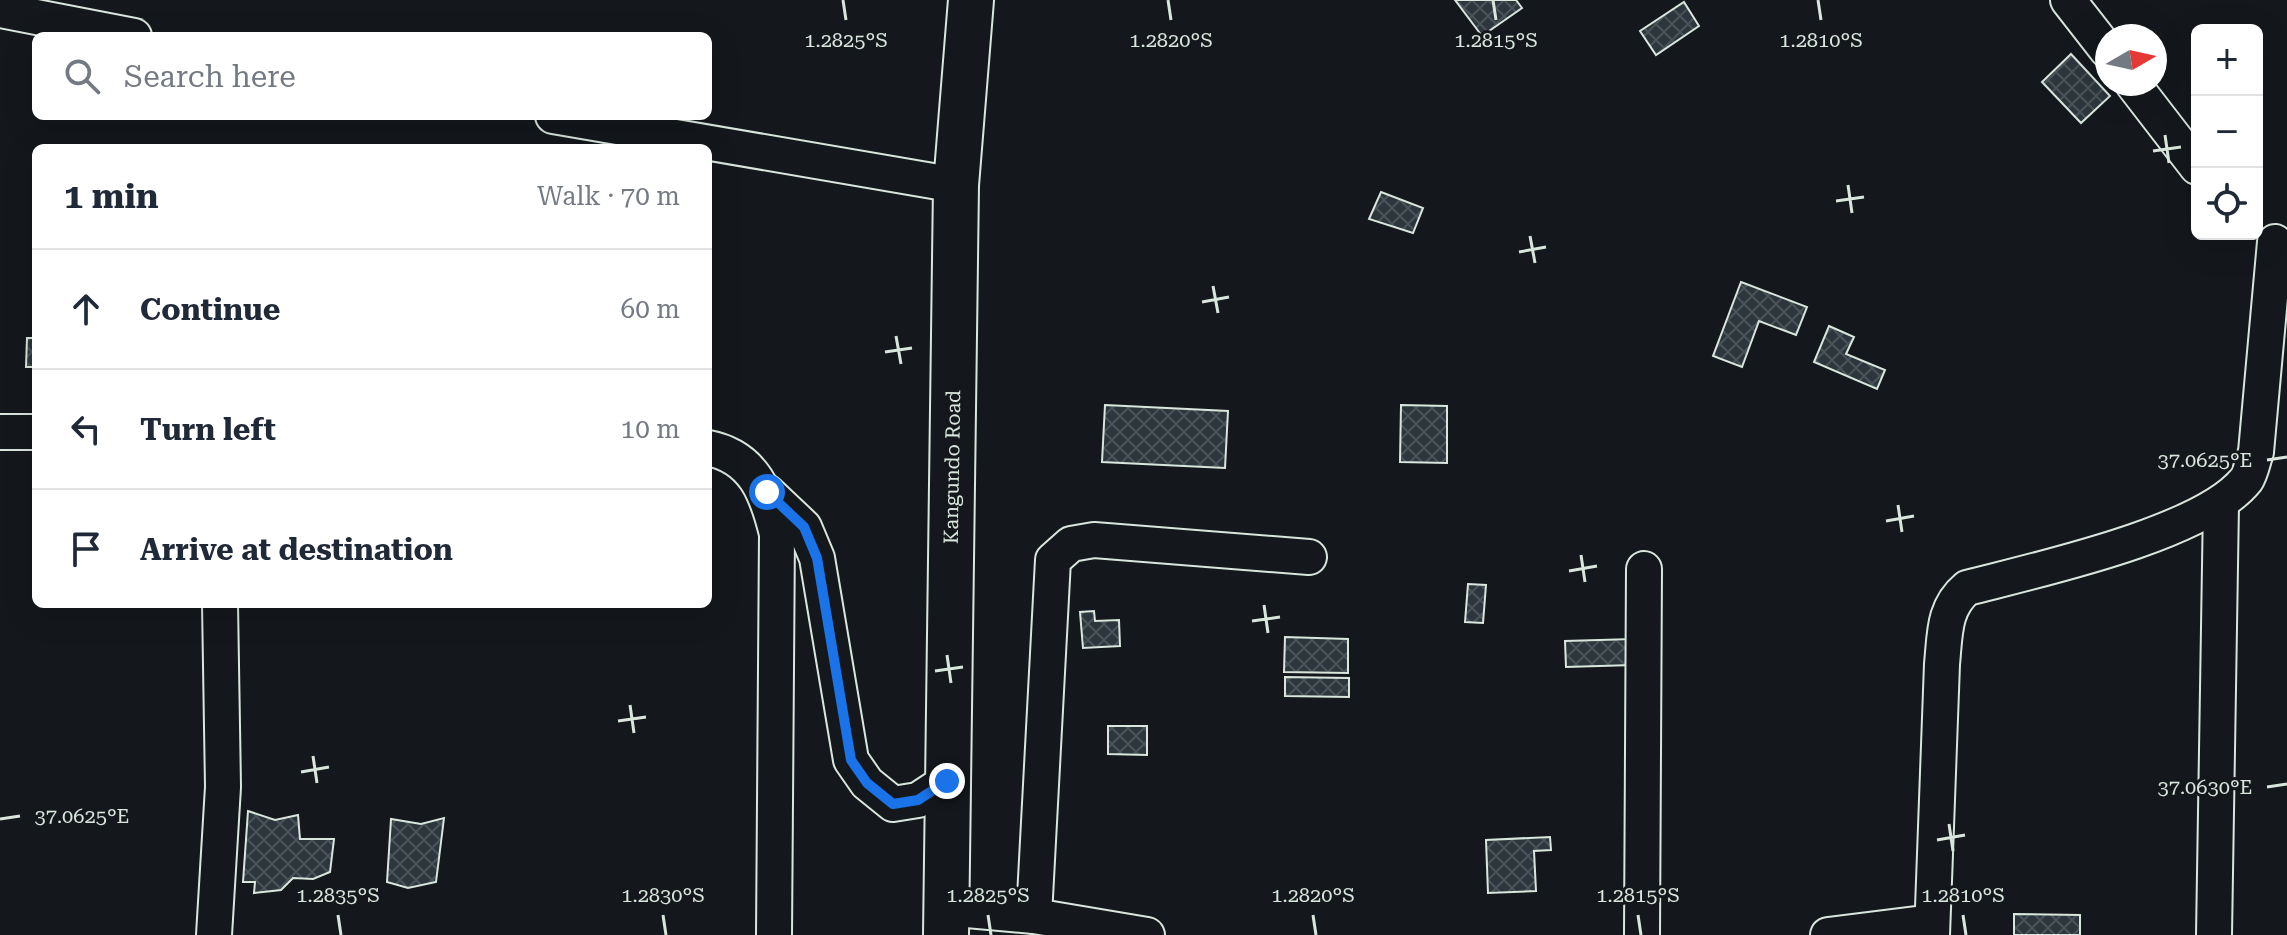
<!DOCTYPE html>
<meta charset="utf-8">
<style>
body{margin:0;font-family:"Roboto Serif",serif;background:#f6f6f7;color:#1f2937}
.controls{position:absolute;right:24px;top:24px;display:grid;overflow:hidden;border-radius:12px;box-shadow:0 8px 32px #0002}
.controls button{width:72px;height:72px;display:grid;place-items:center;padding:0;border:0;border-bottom:2px solid #e0e1e3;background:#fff;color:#1f2937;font:40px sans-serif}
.compass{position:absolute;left:2095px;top:24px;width:72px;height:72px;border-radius:50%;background:#fff;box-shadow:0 8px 32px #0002;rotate:81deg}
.stop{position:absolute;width:24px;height:24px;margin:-18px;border:6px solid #1a73e8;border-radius:50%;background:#fff}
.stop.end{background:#1a73e8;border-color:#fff;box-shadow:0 2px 8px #0008}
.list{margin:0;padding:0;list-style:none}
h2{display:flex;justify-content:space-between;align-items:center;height:104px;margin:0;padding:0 32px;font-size:34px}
h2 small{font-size:26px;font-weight:400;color:#747a83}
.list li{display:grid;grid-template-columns:52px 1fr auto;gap:24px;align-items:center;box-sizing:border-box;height:120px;padding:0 32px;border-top:2px solid #e0e1e3}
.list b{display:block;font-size:30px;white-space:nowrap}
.list em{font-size:26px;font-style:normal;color:#747a83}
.icon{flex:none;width:44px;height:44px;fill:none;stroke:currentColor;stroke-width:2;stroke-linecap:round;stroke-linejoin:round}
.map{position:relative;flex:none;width:2287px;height:935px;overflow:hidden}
.search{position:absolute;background:#fff;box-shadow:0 8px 32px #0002;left:32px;top:32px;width:680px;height:88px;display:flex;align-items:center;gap:20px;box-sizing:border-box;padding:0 28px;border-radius:12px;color:#747a83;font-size:30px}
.panel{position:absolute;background:#fff;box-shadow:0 8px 32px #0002;left:32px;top:144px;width:680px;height:464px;border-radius:12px}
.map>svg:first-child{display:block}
</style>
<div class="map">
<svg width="2287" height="935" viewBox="0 0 2287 935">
<defs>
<pattern id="building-cross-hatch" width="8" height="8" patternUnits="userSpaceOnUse" patternTransform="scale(2)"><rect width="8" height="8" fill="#2c363c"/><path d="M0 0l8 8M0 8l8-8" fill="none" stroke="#4a5358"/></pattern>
</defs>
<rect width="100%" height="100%" fill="#14181c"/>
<g fill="url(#building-cross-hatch)" stroke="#d8e6dc" stroke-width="2">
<polygon points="1455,0 1516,0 1522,8 1482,36"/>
<polygon points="1684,2 1699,26 1656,55 1640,31"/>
<polygon points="2071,54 2110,96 2081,123 2042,82"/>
<polygon points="1381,192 1423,208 1413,233 1369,219"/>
<polygon points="1741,282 1807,307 1796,335 1759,321 1742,367 1713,356"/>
<polygon points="1829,326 1854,337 1846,354 1885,370 1877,389 1814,362"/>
<polygon points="27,338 36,338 36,367 26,367"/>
<polygon points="1105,405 1228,411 1225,468 1102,462"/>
<polygon points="1401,405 1447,406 1447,463 1400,462"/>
<polygon points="1468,584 1486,585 1483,623 1465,622"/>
<polygon points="1094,611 1095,621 1119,620 1120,646 1083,648 1080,612"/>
<polygon points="1285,637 1348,639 1348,673 1284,672"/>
<polygon points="1633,639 1633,665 1566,667 1565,641"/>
<polygon points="1285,677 1349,678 1349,697 1285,696"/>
<polygon points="1108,726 1147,726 1147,755 1108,754"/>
<polygon points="248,811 275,820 298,815 300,839 334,839 330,872 313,879 293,878 281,890 254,893 255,882 243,882"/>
<polygon points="444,818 436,882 408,888 387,882 391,819 421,824"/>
<polygon points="1550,837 1551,850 1534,851 1536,891 1488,893 1486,840"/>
<polygon points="2014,914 2080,915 2080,935 2014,935"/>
</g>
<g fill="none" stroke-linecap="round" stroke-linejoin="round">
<defs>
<g id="street">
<polyline points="2068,0 2107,50"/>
<polyline points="0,10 134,36"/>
<polyline points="2133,84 2197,167"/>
<polyline points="553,116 956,185"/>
<polyline points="0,432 36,432"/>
<path d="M708,448C754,457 767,493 777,534L774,935"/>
<polyline points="767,492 804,527 817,558 851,760 867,783 893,804 918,800 947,781"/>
<polyline points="945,908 1034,916 1147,935"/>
<polyline points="1034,916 1053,560 1071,544 1094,540 1309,557"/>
<polyline points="214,935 223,787 220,604"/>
<polyline points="1642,935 1644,569"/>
<polyline points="1828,935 1932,922"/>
<path d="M1932,935L1942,664C1945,635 1943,608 1967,588C2036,570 2203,534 2246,480C2251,473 2253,460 2256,452L2275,242"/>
<polyline points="2214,935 2221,504"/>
</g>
<polyline id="highway" points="946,935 956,185 971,0"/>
</defs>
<use href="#street" stroke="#d8e6dc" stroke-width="38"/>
<use href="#highway" stroke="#d8e6dc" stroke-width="48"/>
<use href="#street" stroke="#14181c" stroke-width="34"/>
<use href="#highway" stroke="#14181c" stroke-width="44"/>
</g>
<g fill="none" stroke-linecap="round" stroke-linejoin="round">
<polyline stroke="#1a73e8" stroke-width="10" points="767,492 804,527 817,558 851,760 867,783 893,804 918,800 947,781"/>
</g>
<path fill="none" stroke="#d8e6dc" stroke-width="3" d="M843,0L846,20M1168,0L1171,20M1493,0L1496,20M1818,0L1821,20M2165,135L2169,163M2153,151L2181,147M1848,185L1852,213M1836,201L1864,197M1530,236L1535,263M1519,252L1546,247M1213,286L1218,313M1202,302L1229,297M896,336L901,364M885,352L912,348M2267,460L2287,457M1898,505L1902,532M1886,521L1914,516M1581,555L1585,582M1569,571L1597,566M1264,605L1268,633M1252,621L1280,617M947,655L951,683M935,671L963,667M630,705L634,733M618,721L646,717M313,756L317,783M301,772L329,767M2267,787L2287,784M0,819L20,816M1949,824L1953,851M1937,840L1965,835M338,915L341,935M663,915L666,935M988,915L991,935M1313,915L1316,935M1638,915L1641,935M1963,915L1966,935"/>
<g text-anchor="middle" stroke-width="6" stroke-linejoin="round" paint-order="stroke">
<g font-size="20" fill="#d8e6dc" stroke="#14181c">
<text transform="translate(952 467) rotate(-89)" y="7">Kangundo Road</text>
</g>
</g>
<g font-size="20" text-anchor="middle" fill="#d8e6dc" stroke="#14181c" stroke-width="6" stroke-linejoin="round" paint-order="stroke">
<text x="846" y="47">1.2825°S</text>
<text x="1171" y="47">1.2820°S</text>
<text x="1496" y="47">1.2815°S</text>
<text x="1821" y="47">1.2810°S</text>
<text x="2205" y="467">37.0625°E</text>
<text x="2205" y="794">37.0630°E</text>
<text x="82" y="823">37.0625°E</text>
<text x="338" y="902">1.2835°S</text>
<text x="663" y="902">1.2830°S</text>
<text x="988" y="902">1.2825°S</text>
<text x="1313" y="902">1.2820°S</text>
<text x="1638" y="902">1.2815°S</text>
<text x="1963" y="902">1.2810°S</text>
</g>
</svg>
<div class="controls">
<button>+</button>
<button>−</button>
<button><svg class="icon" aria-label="locate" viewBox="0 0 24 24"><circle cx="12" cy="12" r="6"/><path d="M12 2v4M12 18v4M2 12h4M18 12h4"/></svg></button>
</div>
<svg class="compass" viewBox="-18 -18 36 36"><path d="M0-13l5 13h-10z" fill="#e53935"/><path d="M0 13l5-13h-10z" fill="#747a83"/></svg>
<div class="stop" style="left:767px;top:492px"></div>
<div class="stop end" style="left:947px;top:781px"></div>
<div class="search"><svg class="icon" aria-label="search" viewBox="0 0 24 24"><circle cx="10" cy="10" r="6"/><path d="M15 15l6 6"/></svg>Search here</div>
<section class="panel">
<h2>1 min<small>Walk · 70 m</small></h2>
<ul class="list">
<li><svg class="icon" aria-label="ahead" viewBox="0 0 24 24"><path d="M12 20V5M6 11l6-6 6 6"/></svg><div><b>Continue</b></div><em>60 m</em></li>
<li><svg class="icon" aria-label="left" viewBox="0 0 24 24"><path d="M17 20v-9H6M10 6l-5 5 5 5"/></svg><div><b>Turn left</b></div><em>10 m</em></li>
<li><svg class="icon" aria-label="arrive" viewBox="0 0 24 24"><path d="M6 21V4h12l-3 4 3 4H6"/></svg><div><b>Arrive at destination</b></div></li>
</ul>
</section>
</div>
